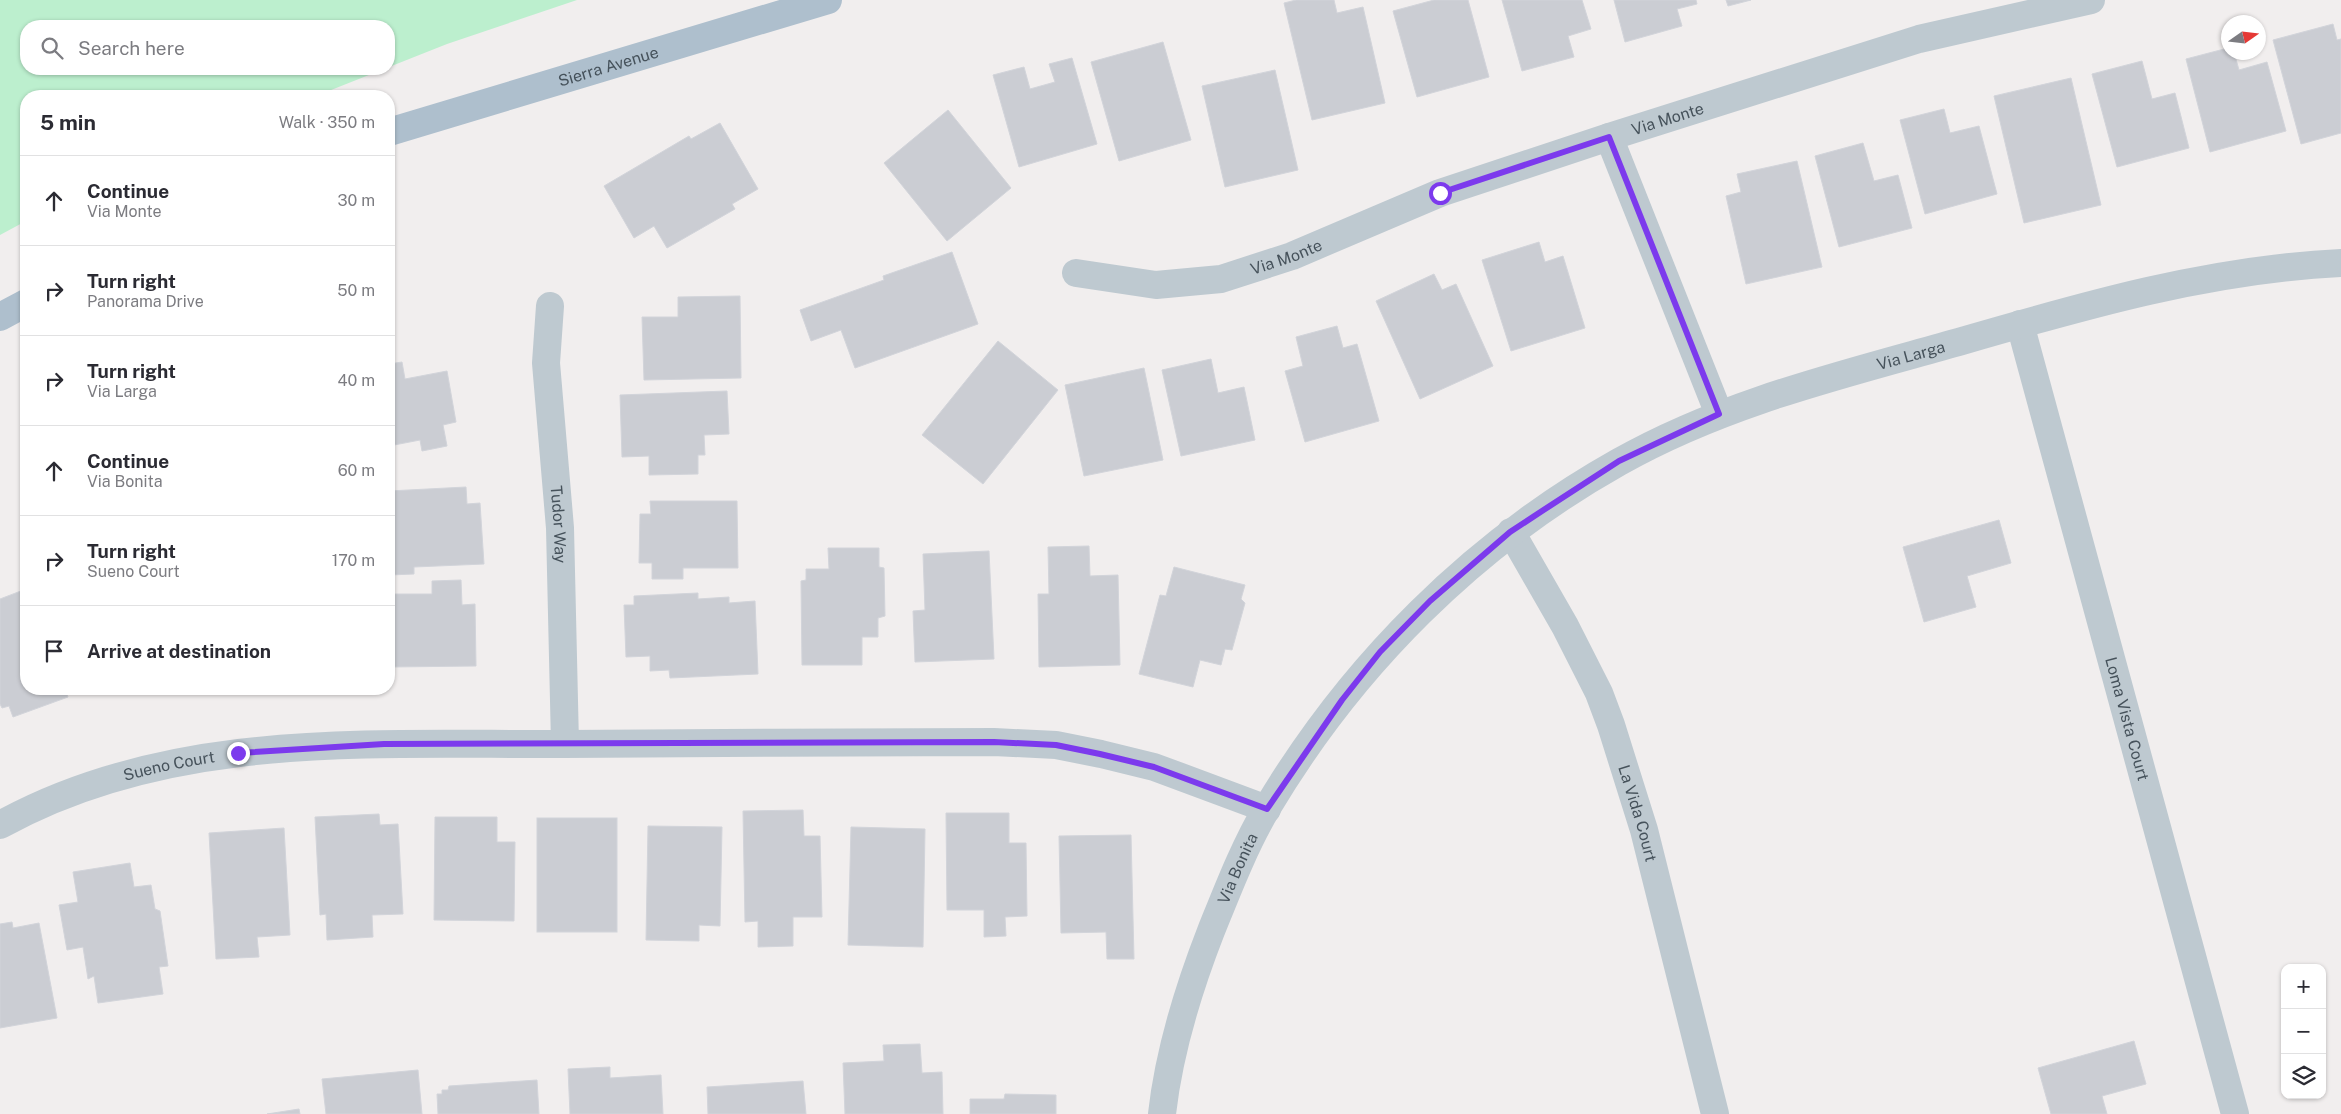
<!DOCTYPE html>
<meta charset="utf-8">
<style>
body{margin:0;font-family:"Public Sans",sans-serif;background:#f7f7f7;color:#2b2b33}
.controls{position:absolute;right:15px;bottom:15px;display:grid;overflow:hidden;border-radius:10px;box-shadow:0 1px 4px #0004}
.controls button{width:45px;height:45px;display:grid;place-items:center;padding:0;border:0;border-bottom:1px solid #e1e1e2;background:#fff;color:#2b2b33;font:25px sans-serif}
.compass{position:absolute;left:2221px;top:15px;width:45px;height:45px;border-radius:50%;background:#fff;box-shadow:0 1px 4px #0004;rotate:76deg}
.stop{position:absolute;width:15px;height:15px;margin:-11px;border:4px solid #7c3aed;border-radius:50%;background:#fff}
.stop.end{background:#7c3aed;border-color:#fff;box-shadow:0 1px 5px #0008}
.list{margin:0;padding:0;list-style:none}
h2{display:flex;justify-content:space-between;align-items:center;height:65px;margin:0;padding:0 20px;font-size:21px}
h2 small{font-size:16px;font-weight:400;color:#7c7c81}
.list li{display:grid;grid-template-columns:32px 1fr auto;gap:15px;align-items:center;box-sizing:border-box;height:90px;padding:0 20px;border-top:1px solid #e1e1e2}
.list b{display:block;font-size:19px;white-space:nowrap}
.list p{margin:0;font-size:16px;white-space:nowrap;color:#7c7c81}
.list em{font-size:16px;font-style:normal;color:#7c7c81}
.icon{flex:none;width:28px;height:28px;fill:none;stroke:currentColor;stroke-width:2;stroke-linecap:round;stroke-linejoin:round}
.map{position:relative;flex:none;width:2341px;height:1114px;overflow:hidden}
.search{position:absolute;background:#fff;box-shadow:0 1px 4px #0004;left:20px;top:20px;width:375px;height:55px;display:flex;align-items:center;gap:12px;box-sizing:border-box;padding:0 18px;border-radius:20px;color:#7c7c81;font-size:19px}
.panel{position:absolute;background:#fff;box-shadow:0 1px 4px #0004;left:20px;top:90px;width:375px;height:605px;border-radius:20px}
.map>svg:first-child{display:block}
</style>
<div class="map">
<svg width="2341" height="1114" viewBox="0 0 2341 1114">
<rect width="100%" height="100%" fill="#f1eeee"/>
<polygon fill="#bcefce" points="0,0 577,0 447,44 389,67 389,26 26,26 26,69 384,69 316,96 26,96 26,221 0,235"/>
<g fill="#cbcdd3" stroke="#d2d4da">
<polygon points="1296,0 1334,0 1337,13 1363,7 1385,103 1312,120 1284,3"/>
<polygon points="1434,0 1468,0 1489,77 1417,97 1393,11"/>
<polygon points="1502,0 1582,0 1591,29 1568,36 1574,57 1522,71"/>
<polygon points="1614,0 1696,0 1697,4 1677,9 1682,26 1625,42"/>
<polygon points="1726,0 1751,0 1728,6"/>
<polygon points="2333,24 2337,40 2341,39 2341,133 2301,144 2273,40"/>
<polygon points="1163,42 1191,140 1119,161 1091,62"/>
<polygon points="2228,48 2228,52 2234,52 2239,70 2267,62 2286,131 2210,152 2186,59"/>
<polygon points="1072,58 1097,144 1019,167 993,75 1024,67 1030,89 1055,82 1049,64"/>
<polygon points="2142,61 2152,99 2175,93 2189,148 2117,167 2092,74"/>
<polygon points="1275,70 1298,170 1225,187 1202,86"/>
<polygon points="2071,78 2101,205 2024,223 1994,96"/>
<polygon points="1944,109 1950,133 1979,126 1997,194 1925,214 1900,120"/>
<polygon points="948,110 1011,188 947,241 884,163"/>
<polygon points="720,123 758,189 732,204 735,209 667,248 654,226 634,238 604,186 689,136 691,139"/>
<polygon points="1863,143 1874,181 1898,175 1912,228 1839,247 1815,156"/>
<polygon points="1797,161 1822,267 1746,284 1726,196 1741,192 1737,174"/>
<polygon points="1539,242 1545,262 1563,256 1585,328 1511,351 1482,260"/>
<polygon points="952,252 978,324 855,368 841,330 811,341 800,310 884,280 883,276"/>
<polygon points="1434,274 1442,290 1456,284 1493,366 1420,399 1376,301"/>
<polygon points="740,296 741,378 644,380 642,317 678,317 678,297"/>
<polygon points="1337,326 1343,348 1357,344 1379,421 1305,442 1285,371 1303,366 1296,337"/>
<polygon points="998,341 1058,390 983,484 922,435"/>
<polygon points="1211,359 1218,393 1244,387 1255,440 1181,456 1162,370"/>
<polygon points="402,362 405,379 447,371 456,422 443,425 447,446 422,451 420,440 389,446 389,364"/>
<polygon points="1144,368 1163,460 1084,476 1065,385"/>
<polygon points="727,391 729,434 704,435 705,455 698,455 698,474 649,475 649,456 622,457 620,395"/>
<polygon points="466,487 467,504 480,503 484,564 414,567 414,574 389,575 389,491"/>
<polygon points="650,501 737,501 738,568 683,568 683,579 652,579 652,563 639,563 640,514 651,514"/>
<polygon points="1999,520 2011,563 1967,576 1976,607 1924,622 1903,547"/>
<polygon points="1089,546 1090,576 1118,575 1120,665 1039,667 1038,594 1049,594 1048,547"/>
<polygon points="828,548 879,548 879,567 884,568 885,616 878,618 878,637 862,637 862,665 802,665 801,581 806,580 806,569 829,569"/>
<polygon points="989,551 994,659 915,662 913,611 925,610 923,554"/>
<polygon points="1174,567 1245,585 1241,599 1245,603 1232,650 1225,649 1221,665 1200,660 1193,687 1139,674 1160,595 1166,596"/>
<polygon points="461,580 462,605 475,604 476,666 389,667 389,594 432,594 432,581"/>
<polygon points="26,589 26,689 65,689 68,697 13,717 9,706 2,708 0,704 0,599"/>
<polygon points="698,593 698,599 729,597 729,603 755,601 758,674 670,678 669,670 650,671 650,656 626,657 624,605 634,605 634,596"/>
<polygon points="803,810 804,836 820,836 822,917 793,917 793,946 758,947 758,921 745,922 743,811"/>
<polygon points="946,813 1009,813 1009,843 1026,843 1027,916 1005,917 1006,936 984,937 984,910 947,910"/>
<polygon points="379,814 380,825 398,824 403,914 372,915 373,937 327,940 326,914 320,915 315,817"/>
<polygon points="435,817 497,817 497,842 515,842 514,921 434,920"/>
<rect x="537" y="818" width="80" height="114"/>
<polygon points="648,826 722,827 720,926 699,925 699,941 646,940"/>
<polygon points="851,827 925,829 923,947 848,945"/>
<polygon points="284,828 290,935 257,937 259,957 216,959 209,833"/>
<polygon points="1131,835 1134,959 1107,959 1106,932 1061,933 1059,836"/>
<polygon points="130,863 134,887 151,885 155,909 160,911 168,966 159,967 163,994 98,1003 94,976 88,979 83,947 67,950 59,905 78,902 73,872"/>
<polygon points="12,922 13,928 39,923 57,1018 0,1028 0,924"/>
<polygon points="2134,1041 2146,1084 2102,1096 2107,1114 2051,1114 2038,1068"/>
<polygon points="920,1044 922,1073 942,1072 943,1114 845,1114 843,1063 884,1061 883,1045"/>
<polygon points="610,1067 610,1078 661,1075 663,1114 570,1114 568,1069"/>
<polygon points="418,1070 422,1114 326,1114 322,1079"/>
<polygon points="537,1080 539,1114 438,1114 437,1094 442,1094 442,1090 448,1090 449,1086"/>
<polygon points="803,1081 806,1114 708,1114 707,1087"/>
<polygon points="1005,1094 1056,1095 1056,1114 970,1114 970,1099 1004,1099"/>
<polygon points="299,1109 300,1114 267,1114"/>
</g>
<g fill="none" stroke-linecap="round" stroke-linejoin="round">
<g stroke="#bec9d0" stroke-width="28">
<polyline points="1609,137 1719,414"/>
<path id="s1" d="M1076,273L1156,285L1221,279L1292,256L1440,193L1609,137L1919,39L2091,0"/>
<path id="s2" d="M550,306L546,363L560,528L565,744"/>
<path id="s3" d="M2020,324L2235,1114"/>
<path id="s4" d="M1511,532L1565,626L1599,693L1611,725L1644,830L1715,1114"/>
<path id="s5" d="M0,825C171,730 375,745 564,744C707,743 851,742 994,742L1056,745L1101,754L1154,767L1267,809"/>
<path id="s6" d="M1162,1114C1169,1051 1188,990 1211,931C1228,889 1244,847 1267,808C1352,665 1473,544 1619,462C1725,402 1845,374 1962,341C2086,305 2211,269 2341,263"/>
</g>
<g stroke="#aebfcd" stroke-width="28">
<path id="s7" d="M389,132L828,0"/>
<polyline points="0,317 26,303"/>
</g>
</g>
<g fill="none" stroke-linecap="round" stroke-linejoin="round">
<polyline stroke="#7c3aed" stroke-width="6" points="238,753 384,744 994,742 1056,745 1100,754 1154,767 1267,809 1342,700 1380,652 1430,601 1510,532 1542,511 1619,461 1719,414 1609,137 1440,193"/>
</g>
<g text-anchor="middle" stroke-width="4.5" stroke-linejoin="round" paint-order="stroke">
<g font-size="16" fill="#46525b" stroke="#fff">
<text dy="6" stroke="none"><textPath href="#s7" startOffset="229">Sierra Avenue</textPath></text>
<text dy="6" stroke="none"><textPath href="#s1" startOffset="621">Via Monte</textPath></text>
<text dy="6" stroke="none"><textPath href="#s1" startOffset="215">Via Monte</textPath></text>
<text dy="6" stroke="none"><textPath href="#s6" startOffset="1136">Via Larga</textPath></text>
<text dy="6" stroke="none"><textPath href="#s2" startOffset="219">Tudor Way</textPath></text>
<text dy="6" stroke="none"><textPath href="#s3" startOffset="409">Loma Vista Court</textPath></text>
<text dy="6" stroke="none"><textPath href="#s5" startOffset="180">Sueno Court</textPath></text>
<text dy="6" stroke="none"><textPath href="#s4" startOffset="310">La Vida Court</textPath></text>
<text dy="6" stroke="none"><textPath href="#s6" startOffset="258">Via Bonita</textPath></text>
</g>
</g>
</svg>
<div class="controls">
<button>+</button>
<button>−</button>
<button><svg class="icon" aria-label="layers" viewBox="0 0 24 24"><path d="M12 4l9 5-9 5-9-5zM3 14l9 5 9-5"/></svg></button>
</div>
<svg class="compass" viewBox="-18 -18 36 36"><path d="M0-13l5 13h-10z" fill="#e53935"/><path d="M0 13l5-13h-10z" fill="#7c7c81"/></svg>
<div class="stop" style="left:1440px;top:193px"></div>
<div class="stop end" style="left:238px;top:753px"></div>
<div class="search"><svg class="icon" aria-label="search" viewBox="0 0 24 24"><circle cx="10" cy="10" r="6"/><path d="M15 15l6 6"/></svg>Search here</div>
<section class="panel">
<h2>5 min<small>Walk · 350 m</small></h2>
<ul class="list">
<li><svg class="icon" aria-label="ahead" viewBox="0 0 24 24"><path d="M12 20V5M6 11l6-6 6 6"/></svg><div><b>Continue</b><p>Via Monte</p></div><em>30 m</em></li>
<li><svg class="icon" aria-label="right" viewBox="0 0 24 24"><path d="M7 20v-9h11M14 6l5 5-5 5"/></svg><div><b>Turn right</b><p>Panorama Drive</p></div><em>50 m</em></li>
<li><svg class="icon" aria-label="right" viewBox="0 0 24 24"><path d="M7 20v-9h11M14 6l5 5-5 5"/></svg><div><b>Turn right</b><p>Via Larga</p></div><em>40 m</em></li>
<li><svg class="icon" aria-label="ahead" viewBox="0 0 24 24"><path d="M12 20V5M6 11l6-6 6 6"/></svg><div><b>Continue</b><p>Via Bonita</p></div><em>60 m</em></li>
<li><svg class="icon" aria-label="right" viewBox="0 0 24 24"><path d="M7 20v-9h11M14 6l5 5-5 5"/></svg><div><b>Turn right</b><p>Sueno Court</p></div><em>170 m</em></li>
<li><svg class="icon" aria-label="arrive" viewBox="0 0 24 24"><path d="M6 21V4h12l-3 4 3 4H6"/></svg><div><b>Arrive at destination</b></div></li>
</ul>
</section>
</div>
